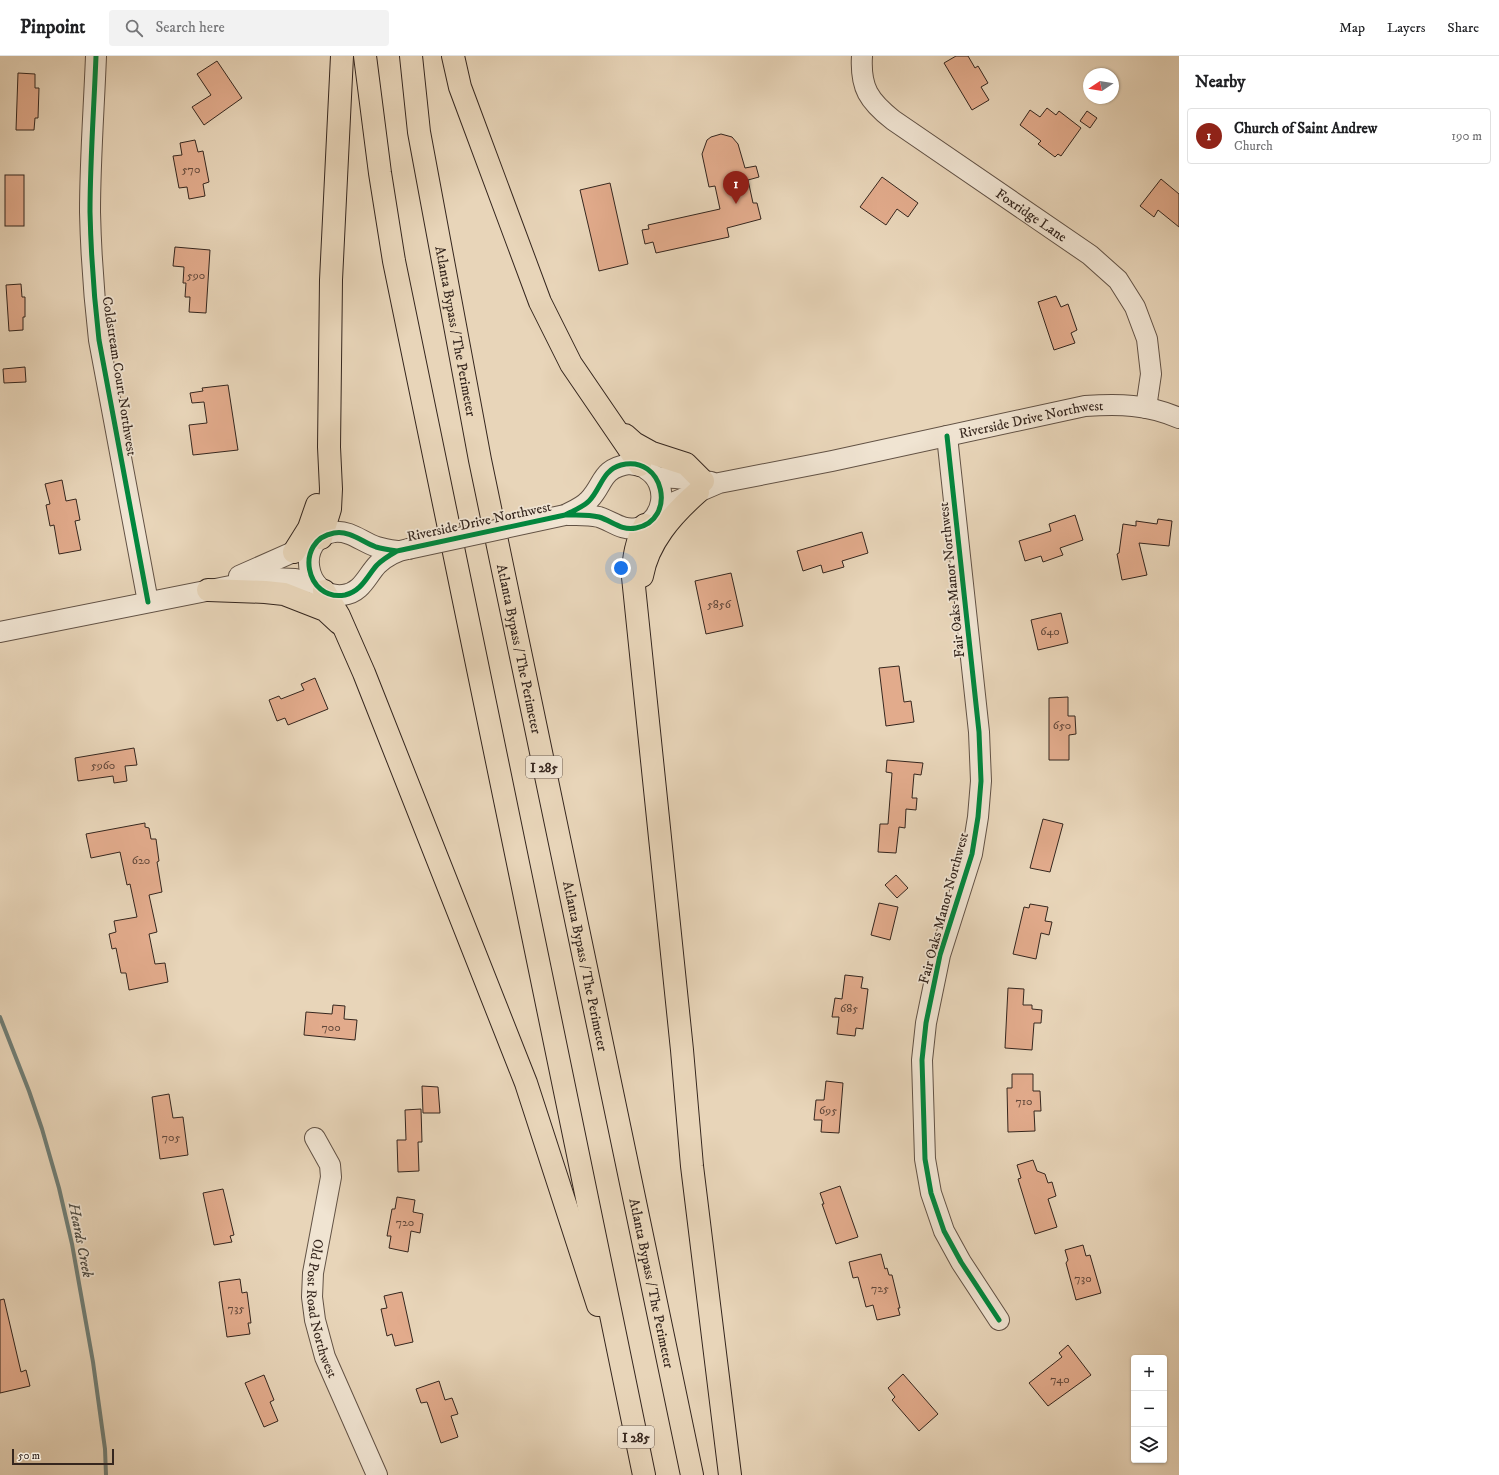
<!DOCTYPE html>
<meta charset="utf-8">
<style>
body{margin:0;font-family:"IM FELL DW Pica",serif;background:#f2f2f2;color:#202124}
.controls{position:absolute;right:12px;bottom:12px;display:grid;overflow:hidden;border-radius:4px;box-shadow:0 1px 3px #0004}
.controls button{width:36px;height:36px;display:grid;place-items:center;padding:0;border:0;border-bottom:1px solid #e0e0e0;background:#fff;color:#202124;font:20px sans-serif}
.compass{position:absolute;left:1083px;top:12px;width:36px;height:36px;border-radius:50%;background:#fff;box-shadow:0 1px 3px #0004;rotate:258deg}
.scale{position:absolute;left:12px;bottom:10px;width:102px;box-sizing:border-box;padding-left:4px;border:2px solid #35261e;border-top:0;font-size:11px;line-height:14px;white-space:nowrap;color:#35261e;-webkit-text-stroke:3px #f0e4d2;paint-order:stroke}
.you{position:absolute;left:621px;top:512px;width:14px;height:14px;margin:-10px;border:3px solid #fff;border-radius:50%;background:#1a73e8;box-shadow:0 0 0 6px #1a73e833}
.badge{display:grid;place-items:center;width:26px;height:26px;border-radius:50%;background:#8f2418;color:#fff;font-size:13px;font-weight:700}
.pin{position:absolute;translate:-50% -33px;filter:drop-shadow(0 1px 2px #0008)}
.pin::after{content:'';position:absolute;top:21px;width:14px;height:12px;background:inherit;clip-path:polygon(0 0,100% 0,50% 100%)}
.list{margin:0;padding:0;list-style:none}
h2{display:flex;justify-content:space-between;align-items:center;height:52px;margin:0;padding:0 16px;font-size:17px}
h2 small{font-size:13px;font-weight:400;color:#757577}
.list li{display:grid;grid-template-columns:26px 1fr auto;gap:12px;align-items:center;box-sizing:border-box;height:56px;margin:0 8px 8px;padding:0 8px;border:1px solid #e0e0e0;border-radius:4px}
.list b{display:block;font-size:15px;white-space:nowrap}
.list p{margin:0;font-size:13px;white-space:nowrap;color:#757577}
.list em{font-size:13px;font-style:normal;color:#757577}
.icon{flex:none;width:22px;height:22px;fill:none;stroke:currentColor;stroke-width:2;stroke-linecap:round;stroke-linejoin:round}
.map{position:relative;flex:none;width:1179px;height:1419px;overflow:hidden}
header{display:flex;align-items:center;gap:24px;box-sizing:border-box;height:56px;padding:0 20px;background:#fff;border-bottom:1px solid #e0e0e0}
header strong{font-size:19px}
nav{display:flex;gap:22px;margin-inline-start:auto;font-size:14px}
.search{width:280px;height:36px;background:#f2f2f2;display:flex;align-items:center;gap:10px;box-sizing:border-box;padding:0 14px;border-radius:4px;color:#757577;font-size:15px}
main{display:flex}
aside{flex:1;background:#fff}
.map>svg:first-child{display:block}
</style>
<header>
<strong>Pinpoint</strong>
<div class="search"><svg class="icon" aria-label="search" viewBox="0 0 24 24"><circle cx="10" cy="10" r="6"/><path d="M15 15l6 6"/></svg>Search here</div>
<nav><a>Map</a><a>Layers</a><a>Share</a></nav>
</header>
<main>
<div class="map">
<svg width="1179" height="1419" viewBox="0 0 1179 1419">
<rect width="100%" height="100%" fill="#e8d5b9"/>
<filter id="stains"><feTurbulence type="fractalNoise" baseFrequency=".005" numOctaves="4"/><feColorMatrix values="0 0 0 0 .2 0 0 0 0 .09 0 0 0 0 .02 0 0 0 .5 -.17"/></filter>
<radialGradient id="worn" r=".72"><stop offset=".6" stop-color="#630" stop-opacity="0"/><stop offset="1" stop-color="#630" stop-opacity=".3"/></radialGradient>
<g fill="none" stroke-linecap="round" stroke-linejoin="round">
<polyline stroke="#707e76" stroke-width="4" points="0,961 29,1035 42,1073 59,1132 72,1188 93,1306 105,1393 106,1419"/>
</g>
<g fill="#e2ab8c" stroke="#35261e">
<polygon points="956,0 968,0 975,12 978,10 988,27 981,31 989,44 972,54 944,7"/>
<polygon points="217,5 242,42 204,69 192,51 211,39 197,18"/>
<polygon points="18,17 35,18 35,32 39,32 38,62 35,62 34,74 16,74"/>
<polygon points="1047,52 1056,59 1059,55 1081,72 1061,100 1058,98 1055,101 1038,88 1041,85 1020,69 1030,54 1040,61"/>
<polygon points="1087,55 1097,62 1090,72 1080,65"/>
<polygon points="721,78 732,81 738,88 745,112 756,110 759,121 748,124 753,147 757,147 761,163 727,172 729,181 656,197 653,186 645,188 642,174 649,173 648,169 720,153 715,130 709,131 702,98 707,84 711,81"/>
<polygon points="195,84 198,96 203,95 209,126 203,128 205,140 189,143 187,131 179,132 173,100 182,99 180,87"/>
<rect x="5" y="119" width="19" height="51"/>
<polygon points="882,121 918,147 908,161 897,153 886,169 860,151"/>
<polygon points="1161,123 1179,138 1179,171 1158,154 1154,161 1140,150"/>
<polygon points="610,127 628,208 599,215 580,134"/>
<polygon points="175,191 210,194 206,257 189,256 190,241 185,241 186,227 183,227 184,211 173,210"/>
<polygon points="21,228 22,241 25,241 25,261 23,261 23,274 9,275 6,229"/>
<polygon points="1056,240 1061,251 1068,248 1077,274 1071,277 1075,287 1054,294 1038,246"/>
<polygon points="25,311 26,326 4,327 3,313"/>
<polygon points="228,329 238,394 193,399 189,369 207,367 204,346 192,347 190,337 203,335 202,332"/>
<polygon points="62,424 66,445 76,443 80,464 75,465 81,494 59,498 54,469 50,470 46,449 50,448 45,428"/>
<polygon points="1075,459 1083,484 1060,492 1063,499 1043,506 1041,500 1025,505 1019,485 1051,475 1049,468"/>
<polygon points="1158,463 1172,465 1169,490 1139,487 1147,519 1122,524 1117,498 1119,497 1123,468 1136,470 1136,465 1157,468"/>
<polygon points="862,476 868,497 842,505 844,511 823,517 821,509 803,515 797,495"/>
<polygon points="731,517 743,570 706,578 695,525"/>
<polygon points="1061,557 1068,587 1038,594 1031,564"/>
<polygon points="899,610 904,646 911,645 914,666 886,670 879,612"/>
<polygon points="315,622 328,653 288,669 285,662 277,665 269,644 279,640 281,643 304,634 301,628"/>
<polygon points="1068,641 1068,660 1075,660 1076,678 1069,679 1069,704 1049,704 1049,642"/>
<polygon points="134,692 137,709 125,710 127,725 114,727 113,720 78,725 75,702"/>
<polygon points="887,704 923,707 921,719 914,718 912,742 917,742 916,754 906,753 905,772 899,771 896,797 878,796 880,768 888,768 892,717 886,716"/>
<polygon points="1043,763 1063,768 1050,816 1030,812"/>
<polygon points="145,767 145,771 149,772 151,783 156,783 159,805 157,806 162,836 149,839 157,876 149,878 155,908 165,907 168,926 129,934 126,917 121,917 116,892 112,893 109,878 116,876 114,865 137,861 130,828 127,829 120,796 91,802 86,778"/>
<polygon points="896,819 908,832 897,842 885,829"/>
<polygon points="879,847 898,851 890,884 871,879"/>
<polygon points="1030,848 1048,851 1045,865 1052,866 1049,879 1041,877 1036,903 1013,898 1024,851 1029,852"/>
<polygon points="845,919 863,921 861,932 868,933 863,973 856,972 855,980 837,978 839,961 832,961 835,942 842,943"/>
<polygon points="1008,932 1024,933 1023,949 1032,949 1032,953 1042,954 1041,967 1034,967 1032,994 1005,992"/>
<polygon points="333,949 345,950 344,963 357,964 355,984 304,979 306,956 332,958"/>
<polygon points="1012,1018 1033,1018 1033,1035 1040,1035 1041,1055 1034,1055 1035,1075 1008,1076 1007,1032 1012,1032"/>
<polygon points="826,1025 843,1027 839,1077 821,1076 822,1064 814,1064 816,1044 824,1044"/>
<polygon points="422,1030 438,1031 440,1057 423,1057"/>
<polygon points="169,1038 173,1062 183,1061 188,1099 160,1103 152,1041"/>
<polygon points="421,1053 422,1086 418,1086 419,1115 398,1116 397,1084 406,1084 405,1054"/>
<polygon points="1033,1104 1037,1115 1045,1118 1048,1127 1052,1126 1056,1140 1048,1143 1057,1171 1035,1178 1018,1123 1021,1122 1017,1109"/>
<polygon points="840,1130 858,1181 836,1188 822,1148 824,1148 820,1137"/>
<polygon points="223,1133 234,1179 230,1180 232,1186 214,1189 203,1137"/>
<polygon points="397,1141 415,1144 413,1156 423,1158 420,1177 411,1175 408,1196 389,1192 391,1180 387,1180 392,1153 395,1153"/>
<polygon points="1083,1189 1086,1200 1090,1199 1101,1237 1076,1244 1066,1207 1068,1204 1065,1194"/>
<polygon points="881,1198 885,1213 887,1212 889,1219 892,1219 900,1252 898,1252 900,1259 877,1264 873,1249 866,1251 858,1221 853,1222 849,1206"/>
<polygon points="240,1223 242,1237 247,1236 251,1267 248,1267 250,1278 227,1281 219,1226"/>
<polygon points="402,1236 413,1286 395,1290 392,1278 387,1280 381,1253 387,1252 384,1240"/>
<polygon points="4,1243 21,1316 26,1314 30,1330 0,1337 0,1244"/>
<polygon points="1068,1289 1091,1319 1048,1350 1029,1327 1062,1301 1059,1297"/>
<polygon points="903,1318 938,1358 919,1375 892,1344 895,1341 888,1332"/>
<polygon points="264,1319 274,1344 270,1346 278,1365 264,1371 245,1327"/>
<polygon points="439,1325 445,1344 452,1342 458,1358 451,1360 458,1381 441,1387 427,1346 421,1347 416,1333"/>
</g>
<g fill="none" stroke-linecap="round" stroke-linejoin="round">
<defs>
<g id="minor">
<path d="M96,0C94,52 90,104 90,156C91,199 94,241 99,284L148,546"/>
<path id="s1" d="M862,0C860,32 869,45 893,64L1090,199L1118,224L1135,251L1147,283L1151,318L1146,352"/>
<polyline points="947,380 979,676 981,725 978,761 972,798 940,899 926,967 922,1004 925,1103 931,1137 944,1175 961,1206 999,1264"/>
<path d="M629,408C635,409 641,409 646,413C670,427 665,466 637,472C622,475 612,465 599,461C588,458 576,459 565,459C573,455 583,451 589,444C605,427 600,413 629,408Z"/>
<polyline points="656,421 676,422 711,426"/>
<path id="s2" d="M659,455L670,448L719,427L832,405L1085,350C1119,348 1147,348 1179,362"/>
<path d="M397,495C390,494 383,493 377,491C362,486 350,474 334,476C295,482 304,543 343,539C362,537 367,519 378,508C387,500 396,495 408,493"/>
<polyline points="239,520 309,489"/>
<polyline points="0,576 271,522 295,523 316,528"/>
<path id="s3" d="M315,1082L330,1109L331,1121L313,1217L312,1241L315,1264L325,1301L377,1419"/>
</g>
<g id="highway">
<polyline points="365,0 380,117 394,205 644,1419"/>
<path id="s4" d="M411,0L419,76L480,404L692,1419"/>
<polyline points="453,0 460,31 540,246 571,308 640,409"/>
<polyline points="625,379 634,387 652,397 686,408 703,425"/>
<path d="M645,469C636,486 633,501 633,521L682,994L692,1110L730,1419"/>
<polyline points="321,482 330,453 331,433 329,391 331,224 342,0"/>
<polyline points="294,496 309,472 317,449"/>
<path d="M642,520C648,486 672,459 698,436"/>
<polyline points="208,534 265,536 284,538 325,554 339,567"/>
<polyline points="324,535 339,560 364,617 526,1027 598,1249"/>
</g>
</defs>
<use href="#minor" stroke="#625245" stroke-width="22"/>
<use href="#highway" stroke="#35261e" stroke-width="24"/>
<use href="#minor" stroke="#f0e4d2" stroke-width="20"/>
<use href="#highway" stroke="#e8d5b9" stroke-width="22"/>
<defs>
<polyline id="minor-bridge" points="408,493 565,459"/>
</defs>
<use href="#minor-bridge" stroke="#625245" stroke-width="22" stroke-linecap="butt"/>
<use href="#minor-bridge" stroke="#f0e4d2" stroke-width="20"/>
<defs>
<g id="cycleway">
<path d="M96,0C94,52 90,104 90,156C91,199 94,241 99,284L148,546"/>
<polyline points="947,380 979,676 981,725 978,761 972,798 940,899 926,967 922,1004 925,1103 931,1137 944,1175 961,1206 999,1264"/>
<path d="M397,495C390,494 383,493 376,491C362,486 350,474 334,477C294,484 305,546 345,539C362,535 367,520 377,509C383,503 390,499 397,495L565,459C573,455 583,451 589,445C601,433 602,414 621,409C664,398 678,464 636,472C621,475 612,465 599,461C588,458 576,459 565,459"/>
</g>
</defs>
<use href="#cycleway" stroke="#f0e4d2" stroke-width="8"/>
<use href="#cycleway" stroke="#00873e" stroke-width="5"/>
</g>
<g text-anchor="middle" stroke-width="3.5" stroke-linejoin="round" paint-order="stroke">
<g font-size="12" fill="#60473a">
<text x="191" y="117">570</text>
<text x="196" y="223">590</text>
<text x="719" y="552">5856</text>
<text x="1050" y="579">640</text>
<text x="1062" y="673">650</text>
<text x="103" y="713">5960</text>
<text x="141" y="808">620</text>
<text x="849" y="956">685</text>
<text x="331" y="975">700</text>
<text x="1024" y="1049">710</text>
<text x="828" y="1058">695</text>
<text x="171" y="1085">705</text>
<text x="405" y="1170">720</text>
<text x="1083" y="1226">730</text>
<text x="880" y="1236">725</text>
<text x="236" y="1256">735</text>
<text x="1060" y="1327">740</text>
</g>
<g fill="#f0e4d2" stroke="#6d5f54" stroke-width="1">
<rect x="526" y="700" width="36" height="22" rx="3"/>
<rect x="618" y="1370" width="36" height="22" rx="3"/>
</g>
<g font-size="13" font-weight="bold" fill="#35261e">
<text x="544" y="716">I 285</text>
<text x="636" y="1386">I 285</text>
</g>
<g font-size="14" fill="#35261e" stroke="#f0e4d2">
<text dy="5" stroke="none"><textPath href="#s1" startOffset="243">Foxridge Lane</textPath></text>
<text dy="5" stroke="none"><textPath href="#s4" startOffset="279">Atlanta Bypass / The Perimeter</textPath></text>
<text transform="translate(120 320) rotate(81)" y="5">Coldstream Court Northwest</text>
<text dy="5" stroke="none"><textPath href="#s2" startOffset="385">Riverside Drive Northwest</textPath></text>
<text transform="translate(479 465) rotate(-12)" y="5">Riverside Drive Northwest</text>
<text transform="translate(951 524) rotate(-96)" y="5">Fair Oaks Manor Northwest</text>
<text dy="5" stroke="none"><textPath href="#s4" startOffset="603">Atlanta Bypass / The Perimeter</textPath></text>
<text transform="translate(943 852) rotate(-75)" y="5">Fair Oaks Manor Northwest</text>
<text dy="5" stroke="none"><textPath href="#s4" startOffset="927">Atlanta Bypass / The Perimeter</textPath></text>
<text dy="5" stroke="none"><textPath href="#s4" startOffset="1251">Atlanta Bypass / The Perimeter</textPath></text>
<text dy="5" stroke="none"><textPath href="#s3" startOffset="177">Old Post Road Northwest</textPath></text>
</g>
<g font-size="15" font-style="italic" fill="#4e4b42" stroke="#f0e4d2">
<text transform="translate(81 1184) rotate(79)" y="5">Heards Creek</text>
</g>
</g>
<rect width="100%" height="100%" filter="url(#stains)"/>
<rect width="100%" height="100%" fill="url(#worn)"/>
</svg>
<div class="controls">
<button>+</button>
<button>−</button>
<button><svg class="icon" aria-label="layers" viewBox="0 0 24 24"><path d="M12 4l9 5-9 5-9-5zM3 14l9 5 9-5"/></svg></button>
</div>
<svg class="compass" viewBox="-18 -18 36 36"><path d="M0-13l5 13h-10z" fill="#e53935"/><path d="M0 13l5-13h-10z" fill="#757577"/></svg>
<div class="scale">50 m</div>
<div class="you"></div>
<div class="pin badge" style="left:736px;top:148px">1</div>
</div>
<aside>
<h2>Nearby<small></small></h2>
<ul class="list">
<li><span class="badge">1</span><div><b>Church of Saint Andrew</b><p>Church</p></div><em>190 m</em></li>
</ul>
</aside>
</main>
